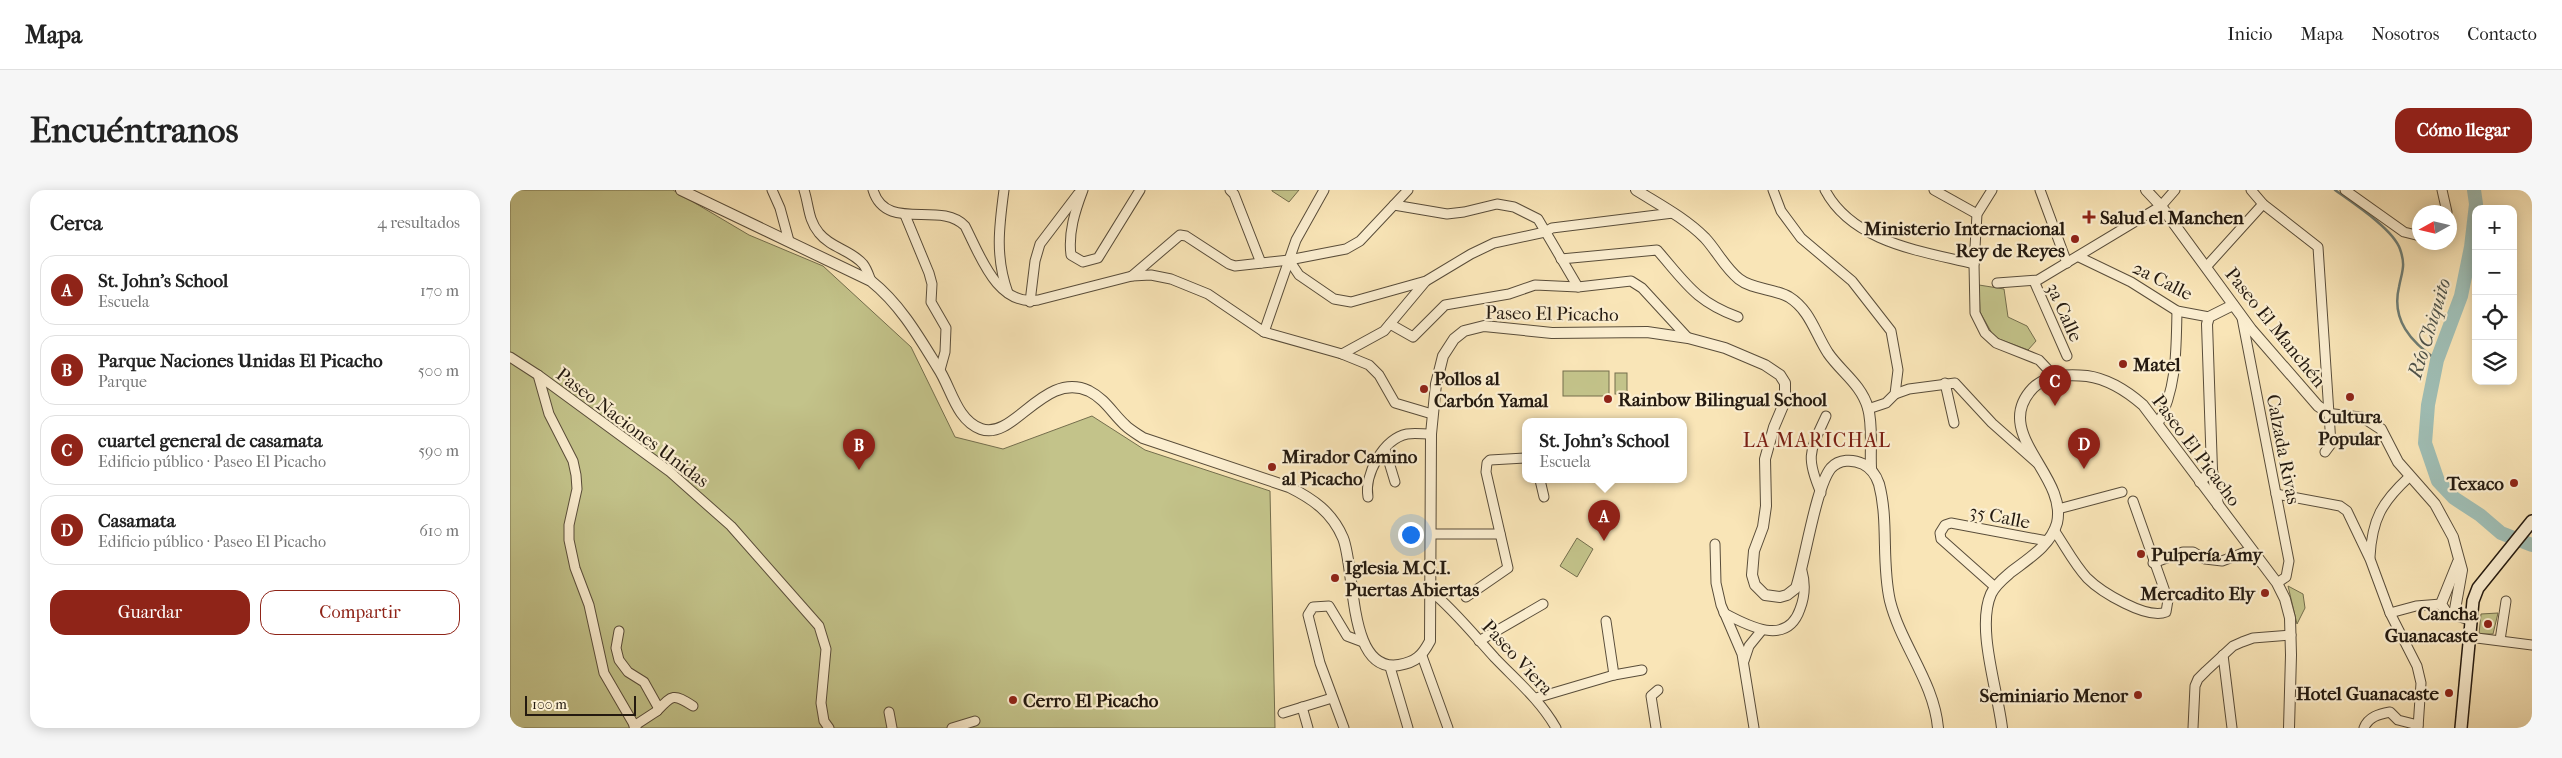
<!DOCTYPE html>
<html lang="es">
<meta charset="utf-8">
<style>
body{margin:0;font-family:"IM FELL French Canon",serif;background:#f6f6f6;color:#222}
.controls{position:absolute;right:15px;top:15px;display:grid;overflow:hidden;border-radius:10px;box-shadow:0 2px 12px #0003}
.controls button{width:45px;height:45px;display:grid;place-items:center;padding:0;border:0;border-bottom:1px solid #e0e0e0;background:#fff;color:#222;font:25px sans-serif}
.compass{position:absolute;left:1902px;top:15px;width:45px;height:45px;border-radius:50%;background:#fff;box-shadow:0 2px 12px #0003;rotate:262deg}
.scale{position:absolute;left:15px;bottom:12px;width:111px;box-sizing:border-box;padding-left:5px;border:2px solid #241a10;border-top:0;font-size:14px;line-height:18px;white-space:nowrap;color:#241a10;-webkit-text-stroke:4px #fbeed0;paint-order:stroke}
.you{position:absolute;left:900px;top:344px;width:18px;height:18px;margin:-12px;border:4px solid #fff;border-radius:50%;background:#1a73e8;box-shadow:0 0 0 8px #1a73e833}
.badge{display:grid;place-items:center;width:32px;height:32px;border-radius:50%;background:#8f2418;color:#fff;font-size:16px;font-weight:700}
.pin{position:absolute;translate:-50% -41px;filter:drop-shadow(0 1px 2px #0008)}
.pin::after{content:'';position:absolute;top:26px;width:18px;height:15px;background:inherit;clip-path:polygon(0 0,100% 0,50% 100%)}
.popup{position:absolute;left:1012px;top:228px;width:165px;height:65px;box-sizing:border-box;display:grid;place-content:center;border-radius:10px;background:#fff;filter:drop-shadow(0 1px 4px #0005);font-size:16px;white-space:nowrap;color:#767676}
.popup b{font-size:19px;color:#222}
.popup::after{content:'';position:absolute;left:50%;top:100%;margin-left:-10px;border:10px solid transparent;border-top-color:#fff}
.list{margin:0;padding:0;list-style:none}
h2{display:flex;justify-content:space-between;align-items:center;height:65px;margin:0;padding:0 20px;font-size:21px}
h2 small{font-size:16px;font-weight:400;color:#767676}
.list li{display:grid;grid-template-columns:32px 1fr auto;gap:15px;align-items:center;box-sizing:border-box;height:70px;margin:0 10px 10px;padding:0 10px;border:1px solid #e0e0e0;border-radius:15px}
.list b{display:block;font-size:19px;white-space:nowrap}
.list p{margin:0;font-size:16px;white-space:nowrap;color:#767676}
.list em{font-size:16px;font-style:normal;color:#767676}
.actions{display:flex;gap:10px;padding:15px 20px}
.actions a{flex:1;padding:11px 0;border:1px solid #8f2418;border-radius:15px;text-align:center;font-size:18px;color:#8f2418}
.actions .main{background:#8f2418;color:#fff}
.icon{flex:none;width:28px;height:28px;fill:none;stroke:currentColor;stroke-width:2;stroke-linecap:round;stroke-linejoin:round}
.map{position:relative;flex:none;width:2022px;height:538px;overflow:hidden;border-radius:15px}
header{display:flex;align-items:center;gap:30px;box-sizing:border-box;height:70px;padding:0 25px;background:#fff;border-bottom:1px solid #e0e0e0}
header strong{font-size:24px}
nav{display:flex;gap:28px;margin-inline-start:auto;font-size:18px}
.intro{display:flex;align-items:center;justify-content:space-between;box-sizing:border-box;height:120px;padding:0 30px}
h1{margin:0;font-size:35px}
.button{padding:12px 22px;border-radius:15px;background:#8f2418;color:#fff;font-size:18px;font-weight:700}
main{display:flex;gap:30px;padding:0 30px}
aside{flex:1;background:#fff;border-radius:15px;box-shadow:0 2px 12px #0003}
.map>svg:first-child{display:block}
</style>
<header>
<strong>Mapa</strong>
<nav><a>Inicio</a><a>Mapa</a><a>Nosotros</a><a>Contacto</a></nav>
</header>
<div class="intro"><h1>Encuéntranos</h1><a class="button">Cómo llegar</a></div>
<main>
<aside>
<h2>Cerca<small>4 resultados</small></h2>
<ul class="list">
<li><span class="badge">A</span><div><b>St. John's School</b><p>Escuela</p></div><em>170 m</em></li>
<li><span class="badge">B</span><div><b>Parque Naciones Unidas El Picacho</b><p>Parque</p></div><em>500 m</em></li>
<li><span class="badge">C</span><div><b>cuartel general de casamata</b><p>Edificio público · Paseo El Picacho</p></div><em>590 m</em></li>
<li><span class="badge">D</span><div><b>Casamata</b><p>Edificio público · Paseo El Picacho</p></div><em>610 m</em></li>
</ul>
<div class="actions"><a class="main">Guardar</a><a>Compartir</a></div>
</aside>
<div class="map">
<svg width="2022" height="538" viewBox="0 0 2022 538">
<rect width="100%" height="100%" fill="#f9e5b7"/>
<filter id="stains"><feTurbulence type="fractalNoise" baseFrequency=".004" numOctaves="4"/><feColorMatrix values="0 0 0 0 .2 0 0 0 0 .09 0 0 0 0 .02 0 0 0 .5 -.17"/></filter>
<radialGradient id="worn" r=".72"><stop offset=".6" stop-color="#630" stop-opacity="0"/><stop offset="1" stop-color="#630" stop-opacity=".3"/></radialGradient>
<g fill="#c3c38a" stroke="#746e4d">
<polygon points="0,0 163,0 239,45 313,76 401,157 445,247 493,259 582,226 635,260 760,301 765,538 0,538"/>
<polygon points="789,0 779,12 762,1 762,0"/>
<polygon points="1469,95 1494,99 1498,127 1517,136 1526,151 1518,160 1484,147 1470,122"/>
<rect x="1053" y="181" width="46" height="25"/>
<rect x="1105" y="183" width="12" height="21"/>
<polygon points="1067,348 1083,359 1067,387 1050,376"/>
<polygon points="1778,396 1793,404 1795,418 1787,434"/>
<polygon points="1988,423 1983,444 1969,444 1971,424"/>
</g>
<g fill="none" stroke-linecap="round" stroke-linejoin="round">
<path stroke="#6e7c73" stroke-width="2.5" d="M1825,0C1843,13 1883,39 1890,59C1896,76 1892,81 1889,97C1881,130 1901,152 1927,170"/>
<polyline stroke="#9fbeb5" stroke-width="14" points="1964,0 1966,14 1961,57 1951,106 1927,170 1918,215 1915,253 1928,291 1944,308 1970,325 1991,343 2022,355"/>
<defs>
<g id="minor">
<polyline points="262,0 270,18 279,51"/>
<path d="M294,0C299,15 298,30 309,43C321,58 341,60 353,74C357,79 359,86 361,91"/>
<path d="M363,0C376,43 430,10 455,36C470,65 487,117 528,110L622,86L641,85L661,89L698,104L754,142L832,164L859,175L869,185L885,213L922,224"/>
<path d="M494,0C489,37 485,67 498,103"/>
<path d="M573,0C565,21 558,43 561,65L573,72L588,68L630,0"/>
<polyline points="720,0 724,4 751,73"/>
<polyline points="1263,0 1271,21 1291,48 1342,91 1381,141 1388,180 1385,204 1376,213 1358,219"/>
<path d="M1315,0C1343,53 1412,61 1464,74"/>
<polyline points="1424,0 1467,24"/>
<polyline points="1482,0 1467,24 1464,74 1465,123 1475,143 1486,153 1529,170 1545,187"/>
<polyline points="1530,0 1557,73"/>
<polyline points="1741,0 1753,14 1808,57 1821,254 1815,262"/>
<polyline points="1835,0 1894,42 1910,46"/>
<polyline points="1932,0 1937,22"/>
<polyline points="884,15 937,24 954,22 987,14 1004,17 1028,29 1068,97"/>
<polyline points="395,25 419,83 422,94 421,112 436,138 435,162 430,180"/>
<polyline points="1569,67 1621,92 1667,121 1699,127"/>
<path d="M1051,69L1147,60C1176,93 1185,111 1228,127"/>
<polyline points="779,70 789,85 824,109 841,112 916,91 961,64 984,53 1035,42 1042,38 1163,23"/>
<polyline points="1696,77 1753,14"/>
<polyline points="622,86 670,45 676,46 719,74 725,76 779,70 836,59 850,51 898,0"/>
<polyline points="1524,91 1557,166"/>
<polyline points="1487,93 1528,90 1651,16 1665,0"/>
<polyline points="520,112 525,71 530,54 568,4"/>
<polyline points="1732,128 1779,371 1776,387 1767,393"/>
<polyline points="880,134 903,147 935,115 999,104 1025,95 1068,97 1121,91 1132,98 1178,148"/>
<polyline points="754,142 786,50 814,0"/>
<polyline points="832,164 874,141 915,92"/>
<polyline points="0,167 28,185 39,224 63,271 66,285 67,299 59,335 59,350 65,378 79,415 94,483 126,538"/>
<polyline points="28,185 159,281 221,336 309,436 316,459 311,513 314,531 319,538"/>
<polyline points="1435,193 1444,233"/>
<polyline points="1385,204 1399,199 1445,193 1482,233 1527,273"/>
<path d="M1648,234C1667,197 1666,162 1667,121"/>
<polyline points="875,259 885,292"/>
<polyline points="1030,290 1034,307"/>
<path d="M1311,303C1295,266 1300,261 1316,226"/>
<polyline points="1766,304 1830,316 1837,321 1860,369 1880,423 1907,476 1911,493 1908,538"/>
<path d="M858,307C854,285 873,249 897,244C904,243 913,244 921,244"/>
<polyline points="1548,319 1612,302"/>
<path d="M1544,340C1555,356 1564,374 1577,388C1591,402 1637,430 1656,422L1658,410L1623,311"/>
<polyline points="921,344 990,344"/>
<polyline points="1205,354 1206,393 1211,415 1232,464 1244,538"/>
<path d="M1860,367C1862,329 1872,312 1899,287"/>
<polyline points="1643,373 1673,362 1683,362 1695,369 1712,371 1741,360"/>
<polyline points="1485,397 1431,349 1430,343 1435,335 1441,333 1537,351"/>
<path d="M921,401C945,421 964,445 985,468C1007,491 1030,510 1046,538"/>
<polyline points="956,407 998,378 976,282 977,273 980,270 1015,268"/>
<path d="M1214,423C1238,436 1277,457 1290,419C1295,406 1296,395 1292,381"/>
<polyline points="1880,423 1906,416 1931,414"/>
<polyline points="1096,431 1104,485"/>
<polyline points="109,441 106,458 109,470 118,482 134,492 148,517 147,521 124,536"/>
<polyline points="1959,447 2022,455"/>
<polyline points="1990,450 1996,411"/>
<polyline points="969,451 1033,414"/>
<polyline points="1713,465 1722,538"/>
<polyline points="912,466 938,538"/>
<polyline points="1234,471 1239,456 1252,440"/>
<polyline points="880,477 898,538"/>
<polyline points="1026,508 1104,485 1132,480"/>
<polyline points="792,517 798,538"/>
<path d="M147,521C162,505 163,503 183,516"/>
<polyline points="379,522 382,538"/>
<polyline points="773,523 822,508"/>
<polyline points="442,538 465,531"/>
<polyline points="834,538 810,473 798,425 803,417 819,416 837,446 853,452"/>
<polyline points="1146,538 1141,506 1148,500"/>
<polyline points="1683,538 1685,496 1688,489 1696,481 1723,456 1732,452 1743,448 1781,445"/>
<path d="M1854,538C1858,527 1869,524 1880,522L1888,530L1908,535"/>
</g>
<g id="tertiary">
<path d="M171,0L361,91C390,114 409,147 428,178C441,197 446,230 471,239C504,251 534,180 579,201C595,209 603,224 615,235C620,240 627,244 633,248L779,297C803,309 822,322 833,348C846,380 837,484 889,475C906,472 912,466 920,451L921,244L926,194L933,166L944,149L954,141L974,136L1042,143L1137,142L1178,148L1215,158L1255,175L1270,185L1275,193V211L1264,237L1255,269L1256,316L1253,337L1244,361L1242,385L1245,395L1255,405L1270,407L1277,405L1286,398C1295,371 1306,296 1321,278C1329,269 1343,269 1353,274C1361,278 1366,285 1369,294C1379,332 1371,372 1380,411C1391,455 1424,492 1428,538"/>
<path d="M1126,0C1150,15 1175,28 1195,48C1207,61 1215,78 1229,89C1243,100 1263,98 1279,107C1300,120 1305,143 1318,163C1331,182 1351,194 1358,218C1363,236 1360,259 1361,278"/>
<polyline points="1636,0 1651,16 1741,139 1808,216 1820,224 1854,228 1871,239 1888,272 1925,314 1943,347 1952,380 1944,425"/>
<polyline points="1702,280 1708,315"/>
<polyline points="1690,292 1702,280 1697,134 1699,127 1723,115"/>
<polyline points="1948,372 1931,414 1936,422 1961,430"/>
<path d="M1492,538C1488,501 1466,438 1481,404C1485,395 1494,388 1501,382C1518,369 1541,355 1547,333C1558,285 1480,243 1523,198C1536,185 1559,184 1577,186C1598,189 1617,201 1633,215L1767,393L1775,409L1780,428L1781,465L1779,538"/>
</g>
<polyline id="secondary" points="1951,538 1963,411 1968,398 2022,331"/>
</defs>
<use href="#minor" stroke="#594d3a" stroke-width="11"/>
<use href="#tertiary" stroke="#594d3a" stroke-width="12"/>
<use href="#secondary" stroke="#241a10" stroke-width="14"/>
<use href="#minor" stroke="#fbeed0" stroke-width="9"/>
<use href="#tertiary" stroke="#fbeed0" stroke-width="10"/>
<use href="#secondary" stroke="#fbeed0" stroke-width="11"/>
</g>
<g fill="#8f2418" stroke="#fbeed0" stroke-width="2">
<path d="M1576.5 19.5h5v5h5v5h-5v5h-5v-5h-5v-5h5z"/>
<circle cx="1565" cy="49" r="5"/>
<circle cx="1613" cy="174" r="5"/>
<circle cx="914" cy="199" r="5"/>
<circle cx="1840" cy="207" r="5"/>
<circle cx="1098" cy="209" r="5"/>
<circle cx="762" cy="277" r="5"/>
<circle cx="2004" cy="293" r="5"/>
<circle cx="1631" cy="364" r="5"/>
<circle cx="825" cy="388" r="5"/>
<circle cx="1755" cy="403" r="5"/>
<circle cx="1978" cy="434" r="5"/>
<circle cx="1939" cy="503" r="5"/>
<circle cx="1628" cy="505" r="5"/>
<circle cx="503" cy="510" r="5"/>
</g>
<g text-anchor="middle" stroke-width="4.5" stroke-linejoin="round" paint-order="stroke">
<g font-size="19" font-weight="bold" fill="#241a10" stroke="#fbeed0" text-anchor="start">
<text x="1590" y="34">Salud el Manchen</text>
<text x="1555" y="45" text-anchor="end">Ministerio Internacional<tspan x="1555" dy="22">Rey de Reyes</tspan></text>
<text x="1623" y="181">Matel</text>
<text x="924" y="195">Pollos al<tspan x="924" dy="22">Carbón Yamal</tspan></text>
<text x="1108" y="216">Rainbow Bilingual School</text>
<text x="1840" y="233" text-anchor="middle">Cultura<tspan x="1840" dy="22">Popular</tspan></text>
<text x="772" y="273">Mirador Camino<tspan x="772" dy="22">al Picacho</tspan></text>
<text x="1994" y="300" text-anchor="end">Texaco</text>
<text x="1641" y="371">Pulpería Amy</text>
<text x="835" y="384">Iglesia M.C.I.<tspan x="835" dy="22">Puertas Abiertas</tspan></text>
<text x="1745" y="410" text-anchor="end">Mercadito Ely</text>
<text x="1968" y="430" text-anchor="end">Cancha<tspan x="1968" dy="22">Guanacaste</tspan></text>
<text x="1929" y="510" text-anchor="end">Hotel Guanacaste</text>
<text x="1618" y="512" text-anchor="end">Seminiario Menor</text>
<text x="513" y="517">Cerro El Picacho</text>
</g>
<g font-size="19" fill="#241a10" stroke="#fbeed0">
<text transform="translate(1653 90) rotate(27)" y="7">2a Calle</text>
<text transform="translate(1555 122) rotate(66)" y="7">3a Calle</text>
<text transform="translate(1042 123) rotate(1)" y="7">Paseo El Picacho</text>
<text transform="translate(1766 137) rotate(51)" y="7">Paseo El Manchén</text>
<text transform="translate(123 237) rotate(37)" y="7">Paseo Naciones Unidas</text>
<text transform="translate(1774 259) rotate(79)" y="7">Calzada Rivas</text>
<text transform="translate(1687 260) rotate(53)" y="7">Paseo El Picacho</text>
<text transform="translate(1490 326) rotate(11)" y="7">35 Calle</text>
<text transform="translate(1008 467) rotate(47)" y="7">Paseo Viera</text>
</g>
<g font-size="20" font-style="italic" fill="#4f534a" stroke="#fbeed0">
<text transform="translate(1919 138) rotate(-73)" y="7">Río Chiquito</text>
</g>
<g font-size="20" letter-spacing="1" fill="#7a1f14" stroke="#fbeed0">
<text x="1307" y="257">LA MARICHAL</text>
</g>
</g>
<rect width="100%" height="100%" filter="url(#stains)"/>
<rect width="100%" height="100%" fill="url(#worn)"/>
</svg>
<div class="controls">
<button>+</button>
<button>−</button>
<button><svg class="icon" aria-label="locate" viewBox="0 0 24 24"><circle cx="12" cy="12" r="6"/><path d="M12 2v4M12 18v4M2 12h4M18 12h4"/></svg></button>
<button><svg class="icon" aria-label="layers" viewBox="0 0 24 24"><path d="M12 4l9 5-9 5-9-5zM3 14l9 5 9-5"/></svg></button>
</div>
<svg class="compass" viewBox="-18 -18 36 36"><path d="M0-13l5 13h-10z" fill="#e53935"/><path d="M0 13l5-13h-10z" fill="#767676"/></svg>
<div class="scale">100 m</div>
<div class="you"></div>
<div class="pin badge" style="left:1094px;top:351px">A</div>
<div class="popup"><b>St. John's School</b>Escuela</div>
<div class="pin badge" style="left:349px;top:280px">B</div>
<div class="pin badge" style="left:1545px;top:216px">C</div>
<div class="pin badge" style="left:1574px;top:279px">D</div>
</div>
</main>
